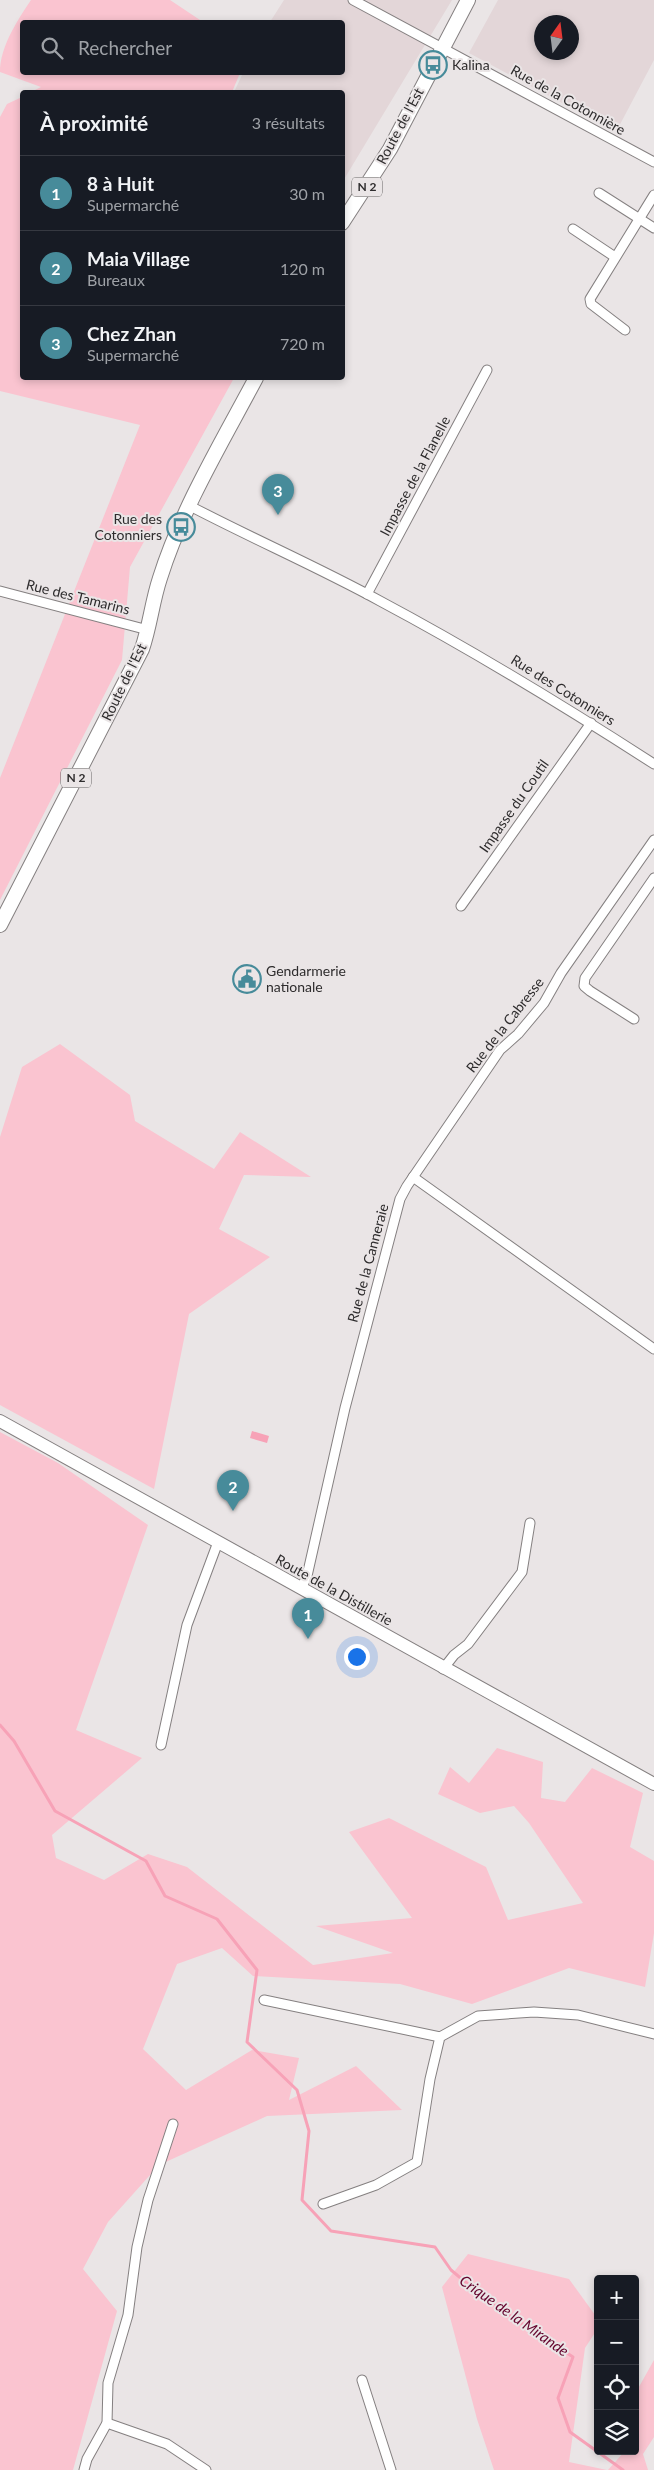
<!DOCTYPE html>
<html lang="fr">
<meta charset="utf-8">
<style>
body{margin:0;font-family:Lato,sans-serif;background:#20242c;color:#f1f3f6}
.controls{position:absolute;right:15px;bottom:15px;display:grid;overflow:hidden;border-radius:5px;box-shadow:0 2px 8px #0003}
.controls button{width:45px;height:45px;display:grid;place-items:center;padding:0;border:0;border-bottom:1px solid #363941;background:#171b24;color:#f1f3f6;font:25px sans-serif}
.compass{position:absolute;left:534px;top:15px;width:45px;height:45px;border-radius:50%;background:#171b24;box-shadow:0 2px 8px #0003;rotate:14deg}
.you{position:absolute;left:356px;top:1656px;width:18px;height:18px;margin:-12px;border:4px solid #fff;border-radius:50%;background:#1a73e8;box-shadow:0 0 0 8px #1a73e833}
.badge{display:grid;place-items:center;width:32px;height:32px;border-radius:50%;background:#478b9a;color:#fff;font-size:16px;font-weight:700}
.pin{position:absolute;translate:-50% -41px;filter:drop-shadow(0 1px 2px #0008)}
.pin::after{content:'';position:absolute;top:26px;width:18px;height:15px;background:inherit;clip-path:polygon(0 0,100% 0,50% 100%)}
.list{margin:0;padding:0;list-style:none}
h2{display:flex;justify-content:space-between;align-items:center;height:65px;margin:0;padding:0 20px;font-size:21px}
h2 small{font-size:16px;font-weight:400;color:#9ea1a6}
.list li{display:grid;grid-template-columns:32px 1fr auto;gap:15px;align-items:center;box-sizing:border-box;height:75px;padding:0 20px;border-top:1px solid #363941}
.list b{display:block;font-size:19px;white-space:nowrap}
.list p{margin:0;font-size:16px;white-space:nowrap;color:#9ea1a6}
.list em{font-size:16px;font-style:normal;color:#9ea1a6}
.icon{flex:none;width:28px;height:28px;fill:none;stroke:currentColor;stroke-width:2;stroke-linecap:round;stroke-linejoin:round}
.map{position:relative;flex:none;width:654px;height:2470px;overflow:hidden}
.search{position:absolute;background:#171b24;box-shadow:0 2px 8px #0003;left:20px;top:20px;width:325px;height:55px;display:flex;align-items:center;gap:12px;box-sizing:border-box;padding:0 18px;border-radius:5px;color:#9ea1a6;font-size:19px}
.panel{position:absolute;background:#171b24;box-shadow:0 2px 8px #0003;left:20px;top:90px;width:325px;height:290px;border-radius:5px}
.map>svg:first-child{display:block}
</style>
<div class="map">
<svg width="654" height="2470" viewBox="0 0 654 2470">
<rect width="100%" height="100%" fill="#eae5e6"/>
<g fill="#e3d6d8" fill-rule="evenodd">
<polygon points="284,0 452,0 343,181 342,92 234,92 243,73 342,72 342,22 270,22"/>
<path d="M498,0H654V60L616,132L469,53ZM542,22H572V52H542Z"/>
</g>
<g fill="#fac4d0">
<path d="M31,0H170L203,22H22V72L240,73L232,92H31L41,87L0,72C0,47 17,21 31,0Z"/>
<polygon points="22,97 22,378 234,378 130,567 122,660 0,900 0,778 140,425 0,391 0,117 7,104"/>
<polygon points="60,1044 130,1095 135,1121 214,1169 240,1132 311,1177 244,1175 219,1229 270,1257 189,1314 154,1489 0,1405 0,1137 22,1067"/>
<polygon points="0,1432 58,1463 148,1525 76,1730 142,1758 52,1835 56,1858 104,1880 148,1854 187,1867 313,1965 393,1953 316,1926 412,1918 349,1832 389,1818 486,1867 508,1920 583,1903 529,1823 514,1806 480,1813 438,1794 450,1767 469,1783 497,1748 543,1762 541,1798 565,1802 592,1768 643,1793 630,1847 654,1861 654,1933 645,1987 569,1968 472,2004 400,1984 253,1976 222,1948 177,1964 143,2049 186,2090 252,2050 299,2058 289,2100 356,2066 402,2110 267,2116 159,2165 108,2222 83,2269 117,2311 73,2470 0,2470"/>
<polygon points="468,2254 569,2279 598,2319 598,2328 585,2348 569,2462 607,2470 494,2470 477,2419 442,2287"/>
<polygon points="654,2360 654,2437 643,2454 648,2470 608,2470 625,2451 635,2451 635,2394"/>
</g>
<polygon fill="#f7a2b7" points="252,1431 269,1436 267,1443 250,1438"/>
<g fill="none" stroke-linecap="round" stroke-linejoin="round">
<polyline stroke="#f7a2b7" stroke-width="3" points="0,1725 14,1741 55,1811 146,1861 165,1896 217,1919 257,1970 247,2042 297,2090 309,2131 302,2200 331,2231 435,2247 451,2270 488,2301 573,2357 558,2398 570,2432 623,2470"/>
<defs>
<g id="street">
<polyline points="353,0 654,162"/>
<polyline points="599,193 654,228"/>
<polyline points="573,229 615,257"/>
<polyline points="625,330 591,304 590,299 654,195"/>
<path d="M190,506C253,539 318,567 380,601C474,651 564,706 654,764"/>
<polyline points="0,591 148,630"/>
<polyline points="367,594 487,370"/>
<polyline points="461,906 591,723"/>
<polyline points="634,1019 590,991 584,986 585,978 654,878"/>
<polyline points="413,1177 654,1349"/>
<polyline points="301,1589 307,1576 345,1408 400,1199 407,1186 500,1050 518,1034 544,1003 561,973 654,840"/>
<polyline points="443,1669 454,1655 468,1644 522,1572 530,1523"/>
<polyline points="161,1745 187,1625 218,1542"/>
<polyline points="264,2000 440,2037"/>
<polyline points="323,2204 376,2185 417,2162 430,2079 440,2037 478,2016 534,2012 578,2015 654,2034"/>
<polyline points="362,2380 391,2470"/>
<polyline points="107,2423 167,2444 206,2470"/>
<polyline points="84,2470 87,2459 107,2423 108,2383 128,2315 137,2247 148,2200 173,2124"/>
</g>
<polyline id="secondary" points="0,1421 654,1784"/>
<g id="primary">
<polyline points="342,223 390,149 468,0"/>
<path d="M0,925L142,649C150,626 152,602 160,578C182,508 222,442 256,378"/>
</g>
</defs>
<use href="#street" stroke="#858081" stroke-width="11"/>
<use href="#secondary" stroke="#858081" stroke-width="14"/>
<use href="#primary" stroke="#858081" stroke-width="16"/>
<use href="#street" stroke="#fff" stroke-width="9"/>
<use href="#secondary" stroke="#fff" stroke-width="12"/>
<use href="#primary" stroke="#fff" stroke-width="14"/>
</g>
<defs>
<symbol id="bus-ring" viewBox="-11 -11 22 22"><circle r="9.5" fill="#eae5e6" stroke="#478b9a" stroke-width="1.5"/><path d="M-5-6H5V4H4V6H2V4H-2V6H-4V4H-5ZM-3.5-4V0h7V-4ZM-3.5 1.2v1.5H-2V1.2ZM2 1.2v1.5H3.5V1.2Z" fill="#478b9a"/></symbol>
<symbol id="civic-ring" viewBox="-11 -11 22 22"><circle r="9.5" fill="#eae5e6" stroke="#478b9a" stroke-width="1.5"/><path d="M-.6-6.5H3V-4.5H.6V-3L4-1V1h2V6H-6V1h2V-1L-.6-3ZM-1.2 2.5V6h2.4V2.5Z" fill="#478b9a"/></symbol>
</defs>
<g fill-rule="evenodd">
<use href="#bus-ring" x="417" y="49" width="32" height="32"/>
<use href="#bus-ring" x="165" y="511" width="32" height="32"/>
<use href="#civic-ring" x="231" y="963" width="32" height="32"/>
</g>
<g text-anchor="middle" stroke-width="4" stroke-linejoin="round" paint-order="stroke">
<g fill="#eae5e6" stroke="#666464" stroke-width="1">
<rect x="352" y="177.5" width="30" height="19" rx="4"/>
<rect x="61" y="768.5" width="30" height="19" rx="4"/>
</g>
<g font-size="12" font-weight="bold" fill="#2e2c2d">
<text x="367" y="191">N 2</text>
<text x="76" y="782">N 2</text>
</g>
<g font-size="14" fill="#2e2c2d" stroke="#eae5e6" text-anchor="start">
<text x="452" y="70">Kalina</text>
<text x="162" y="524" text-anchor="end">Rue des<tspan x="162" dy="16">Cotonniers</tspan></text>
<text x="266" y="976">Gendarmerie<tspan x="266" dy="16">nationale</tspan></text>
</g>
<g font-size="14" fill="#2e2c2d" stroke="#eae5e6">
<text transform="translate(568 100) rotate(29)" y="5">Rue de la Cotonnière</text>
<text transform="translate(400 126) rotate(-62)" y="5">Route de l'Est</text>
<text transform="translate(415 476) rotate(-62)" y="5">Impasse de la Flanelle</text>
<text transform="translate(78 597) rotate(14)" y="5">Rue des Tamarins</text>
<text transform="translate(124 682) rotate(-64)" y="5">Route de l'Est</text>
<text transform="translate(563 690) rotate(32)" y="5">Rue des Cotonniers</text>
<text transform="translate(514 806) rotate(-55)" y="5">Impasse du Coutil</text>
<text transform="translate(505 1025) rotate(-52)" y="5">Rue de la Cabresse</text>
<text transform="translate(368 1263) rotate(-75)" y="5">Rue de la Canneraie</text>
<text transform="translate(334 1590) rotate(29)" y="5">Route de la Distillerie</text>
</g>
<g font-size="15" font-style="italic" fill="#65052e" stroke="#eae5e6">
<text transform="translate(514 2316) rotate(35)" y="5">Crique de la Mirande</text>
</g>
</g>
</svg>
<div class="controls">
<button>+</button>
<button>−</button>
<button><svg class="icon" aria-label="locate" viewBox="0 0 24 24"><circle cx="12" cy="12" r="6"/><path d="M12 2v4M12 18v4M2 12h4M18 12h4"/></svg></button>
<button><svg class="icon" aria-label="layers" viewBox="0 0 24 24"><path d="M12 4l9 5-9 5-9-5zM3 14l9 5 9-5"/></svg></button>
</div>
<svg class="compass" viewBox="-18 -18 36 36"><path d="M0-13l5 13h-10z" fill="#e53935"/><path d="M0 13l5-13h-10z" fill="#9ea1a6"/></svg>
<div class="you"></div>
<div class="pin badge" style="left:308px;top:1639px">1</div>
<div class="pin badge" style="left:233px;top:1511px">2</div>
<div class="pin badge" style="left:278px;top:515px">3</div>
<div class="search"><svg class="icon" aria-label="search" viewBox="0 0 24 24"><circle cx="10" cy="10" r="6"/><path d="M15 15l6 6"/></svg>Rechercher</div>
<section class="panel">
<h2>À proximité<small>3 résultats</small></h2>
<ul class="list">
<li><span class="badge">1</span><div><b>8 à Huit</b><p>Supermarché</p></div><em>30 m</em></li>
<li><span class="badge">2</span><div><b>Maia Village</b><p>Bureaux</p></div><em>120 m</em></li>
<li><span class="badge">3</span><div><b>Chez Zhan</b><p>Supermarché</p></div><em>720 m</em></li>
</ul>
</section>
</div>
